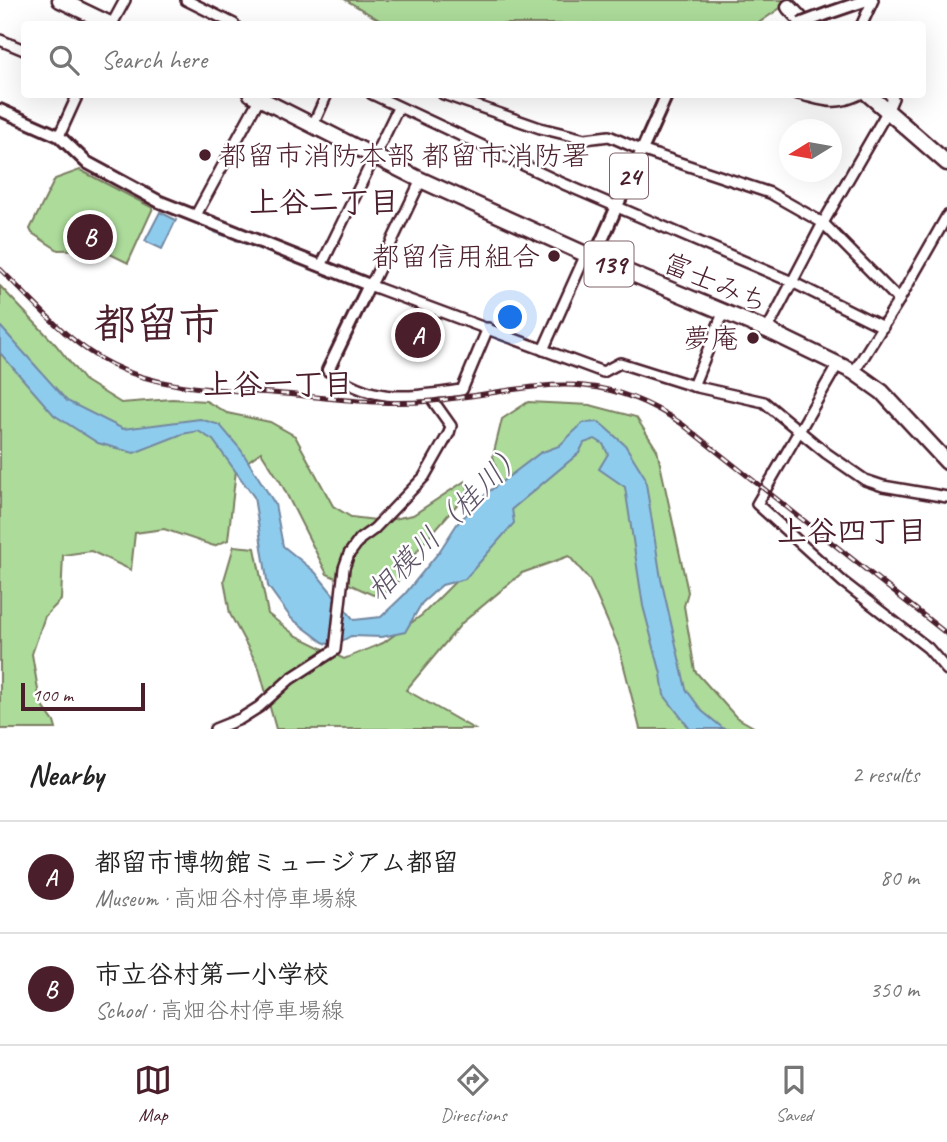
<!DOCTYPE html>
<meta charset="utf-8">
<style>
body{margin:0;font-family:Caveat,"Klee One",sans-serif;background:#f6f6f6;color:#222}
.compass{position:absolute;left:779px;top:119px;width:63px;height:63px;border-radius:50%;background:#fff;box-shadow:0 7px 28px #0002;rotate:259deg}
.scale{position:absolute;left:21px;bottom:18px;width:124px;box-sizing:border-box;padding-left:7px;border:4px solid #4a1f2b;border-top:0;font-size:19px;line-height:24px;white-space:nowrap;color:#4a1f2b;-webkit-text-stroke:5px #fff;paint-order:stroke}
.you{position:absolute;left:511px;top:318px;width:24px;height:24px;margin:-18px;border:5px solid #fff;border-radius:50%;background:#1a73e8;box-shadow:0 0 0 10px #1a73e833}
.badge{display:grid;place-items:center;width:46px;height:46px;border-radius:50%;background:#4a1f2b;color:#fff;font-size:23px;font-weight:700}
.pin{position:absolute;translate:-50% -50%;border:4px solid #fff;box-shadow:0 2px 7px #0006}
.list{margin:0;padding:0;list-style:none}
h2{display:flex;justify-content:space-between;align-items:center;height:91px;margin:0;padding:0 28px;font-size:30px}
h2 small{font-size:23px;font-weight:400;color:#767676}
.list li{display:grid;grid-template-columns:46px 1fr auto;gap:21px;align-items:center;box-sizing:border-box;height:112px;padding:0 28px;border-top:2px solid #e0e0e0}
.list b{display:block;font-size:26px;white-space:nowrap}
.list p{margin:0;font-size:23px;white-space:nowrap;color:#767676}
.list em{font-size:23px;font-style:normal;color:#767676}
.icon{flex:none;width:38px;height:38px;fill:none;stroke:currentColor;stroke-width:2;stroke-linecap:round;stroke-linejoin:round}
.map{position:relative;flex:none;width:947px;height:729px;overflow:hidden}
.search{position:absolute;background:#fff;box-shadow:0 7px 28px #0002;left:21px;right:21px;top:21px;height:77px;display:flex;align-items:center;gap:18px;box-sizing:border-box;padding:0 24px;border-radius:7px;color:#767676;font-size:26px}
.sheet{height:315px;background:#fff}
nav{display:flex;justify-content:space-around;align-items:center;box-sizing:border-box;height:98px;border-top:2px solid #e0e0e0;background:#fff;font-size:19px;color:#767676}
nav a{display:grid;justify-items:center;gap:4px}
nav .on{color:#4a1f2b}
.map>svg:first-child{display:block}
</style>
<div class="map">
<svg width="947" height="729" viewBox="0 0 947 729">
<rect width="100%" height="100%" fill="#fff"/>
<filter id="ink" filterUnits="userSpaceOnUse"><feTurbulence type="fractalNoise" baseFrequency=".0143" numOctaves="2"/><feDisplacementMap in="SourceGraphic" scale="14" xChannelSelector="R" yChannelSelector="G"/><feConvolveMatrix kernelMatrix="1 2 1 2 8 2 1 2 1" color-interpolation-filters="sRGB"/></filter>
<g filter="url(#ink)">
<g fill="#acdb9a" stroke="#7b7d62" stroke-width="2">
<polygon points="346,0 792,0 757,24 386,24"/>
<polygon points="80,170 153,208 128,263 100,249 58,250 32,233 30,229 55,179"/>
<polygon points="0,286 56,345 84,380 121,403 172,399 206,401 227,413 270,422 295,436 333,506 351,517 384,521 413,515 465,481 469,491 420,547 392,590 373,595 327,574 281,483 261,452 236,470 228,540 214,546 164,529 135,533 131,570 91,551 63,555 61,600 45,616 32,654 40,702 54,722 56,729 0,729"/>
<polygon points="528,402 590,405 636,417 657,450 688,592 684,606 695,671 736,717 757,729 640,729 619,647 589,579 569,556 522,573 462,623 406,690 474,729 276,729 259,668 230,614 224,580 234,546 255,548 268,614 295,635 344,659 383,643 422,615 478,559 506,512 493,456 502,419"/>
</g>
<g fill="#8eccee" stroke="#7387a0" stroke-width="2">
<polygon points="160,212 176,220 162,249 145,241"/>
<polygon points="0,326 67,401 123,429 200,419 220,425 241,450 275,504 283,546 315,572 354,620 381,617 405,594 439,552 457,524 487,493 540,453 559,446 583,423 599,422 625,445 645,477 661,579 686,689 702,711 724,729 690,729 664,695 661,674 643,606 625,487 599,469 608,454 603,444 595,439 584,443 579,453 512,509 514,523 465,579 442,585 422,603 405,632 382,637 351,636 333,646 323,642 291,618 268,586 254,497 213,440 198,431 182,434 134,453 98,443 54,415 0,353"/>
</g>
<g fill="none" stroke-linecap="round" stroke-linejoin="round">
<g stroke="#7387a0" stroke-width="2.5">
<polyline points="215,232 226,236"/>
<polyline points="236,240 315,270"/>
<polyline points="373,291 481,332"/>
<polyline points="490,335 575,366"/>
</g>
<defs>
<g id="minor">
<polyline points="186,0 234,24"/>
<polyline points="112,24 125,0"/>
<polyline points="862,24 873,0"/>
<polyline points="0,40 24,50"/>
<polyline points="372,94 564,184 792,282 883,327"/>
<polyline points="443,94 540,128 585,139 609,136 641,150 770,193 823,223 899,300"/>
<path d="M798,94C824,100 834,107 860,94"/>
<polyline points="313,125 327,94"/>
<polyline points="59,136 78,94"/>
<polyline points="421,180 374,279 369,285 603,372 620,363 693,386 764,402 826,453 865,480 883,486 947,497"/>
<polyline points="196,215 259,99"/>
<polyline points="321,266 398,108"/>
<polyline points="767,330 823,223 887,112 893,98 889,94"/>
<polyline points="543,350 586,254"/>
<polyline points="838,364 757,504 843,582 928,648 947,670"/>
<path d="M328,370C373,405 409,397 462,390L488,328"/>
<polyline points="854,372 899,300 947,216"/>
<polyline points="693,386 724,311"/>
<polyline points="215,729 240,719 259,707 290,679 335,650 344,568 349,554 360,539 374,529 424,477 449,433 451,426 429,395"/>
</g>
<g id="major">
<polyline points="829,13 867,0"/>
<polyline points="0,110 59,136 86,162 160,202 369,285 328,370"/>
<polyline points="594,258 667,94"/>
</g>
<g id="highway">
<polyline points="60,0 110,24"/>
<polyline points="789,7 805,24"/>
<polyline points="251,94 421,180 594,258 767,330 854,372 882,392 947,462"/>
<polyline points="868,94 947,163"/>
</g>
</defs>
<use href="#minor" stroke="#4a1f2b" stroke-width="14"/>
<use href="#major" stroke="#4a1f2b" stroke-width="16"/>
<use href="#highway" stroke="#4a1f2b" stroke-width="19"/>
<use href="#minor" stroke="#fff" stroke-width="9"/>
<use href="#major" stroke="#fff" stroke-width="10"/>
<use href="#highway" stroke="#fff" stroke-width="14"/>
<defs>
<path id="rail" d="M0,269C35,303 68,343 112,365C164,391 227,389 284,394C333,398 383,406 432,401C531,391 590,361 682,424L947,634"/>
</defs>
<use href="#rail" stroke="#4a1f2b" stroke-width="5"/>
<use href="#rail" stroke="#fff" stroke-width="2.5" stroke-dasharray="8" stroke-linecap="butt"/>
<defs>
<polyline id="major-bridge" points="800,24 829,13"/>
</defs>
<use href="#major-bridge" stroke="#4a1f2b" stroke-width="16" stroke-linecap="butt"/>
<use href="#major-bridge" stroke="#fff" stroke-width="10"/>
</g>
</g>
<g fill="#4a1f2b" stroke="#fff" stroke-width="2.5">
<circle cx="205" cy="155" r="7"/>
<circle cx="554" cy="256" r="7"/>
<circle cx="753" cy="338" r="7"/>
</g>
<g text-anchor="middle" stroke-width="5" stroke-linejoin="round" paint-order="stroke">
<g fill="#fff" stroke="#80626b" stroke-width="2">
<rect x="610" y="153.5" width="38" height="45" rx="5"/>
<rect x="584.5" y="241.5" width="49" height="45" rx="5"/>
</g>
<g font-size="26" font-weight="bold" fill="#4a1f2b">
<text x="629" y="185">24</text>
<text x="609" y="273">139</text>
</g>
<g font-size="28" fill="#4a1f2b" stroke="#fff" text-anchor="end">
<text x="219" y="165" text-anchor="start">都留市消防本部 都留市消防署</text>
<text x="540" y="266">都留信用組合</text>
<text x="739" y="348">夢庵</text>
</g>
<g font-size="28" fill="#4a1f2b" stroke="#fff">
<text transform="translate(716 282) rotate(23)" y="10">富士みち</text>
</g>
<g font-size="30" font-weight="bold" fill="#4a1f2b" stroke="#fff">
<text x="324" y="212">上谷二丁目</text>
<text x="278" y="394">上谷一丁目</text>
<text x="852" y="541">上谷四丁目</text>
</g>
<g font-size="30" font-style="italic" fill="#5e5366" stroke="#fff">
<text transform="translate(446 522) rotate(-45)" y="10">相模川（桂川）</text>
</g>
<g font-size="42" font-weight="bold" fill="#4a1f2b" stroke="#fff">
<text x="157" y="338">都留市</text>
</g>
</g>
</svg>
<svg class="compass" viewBox="-18 -18 36 36"><path d="M0-13l5 13h-10z" fill="#e53935"/><path d="M0 13l5-13h-10z" fill="#767676"/></svg>
<div class="scale">100 m</div>
<div class="you"></div>
<div class="pin badge" style="left:418px;top:335px">A</div>
<div class="pin badge" style="left:90px;top:237px">B</div>
<div class="search"><svg class="icon" aria-label="search" viewBox="0 0 24 24"><circle cx="10" cy="10" r="6"/><path d="M15 15l6 6"/></svg>Search here</div>
</div>
<section class="sheet">
<h2>Nearby<small>2 results</small></h2>
<ul class="list">
<li><span class="badge">A</span><div><b>都留市博物館ミュージアム都留</b><p>Museum · 高畑谷村停車場線</p></div><em>80 m</em></li>
<li><span class="badge">B</span><div><b>市立谷村第一小学校</b><p>School · 高畑谷村停車場線</p></div><em>350 m</em></li>
</ul>
</section>
<nav>
<a class="on"><svg class="icon" aria-label="map" viewBox="0 0 24 24"><path d="M3 6l6-2 6 2 6-2v14l-6 2-6-2-6 2zM9 4v14M15 6v14"/></svg>Map</a>
<a><svg class="icon" aria-label="directions" viewBox="0 0 24 24"><path d="M12 3l9 9-9 9-9-9zM9 14v-3h6M13 9l2 2-2 2"/></svg>Directions</a>
<a><svg class="icon" aria-label="saved" viewBox="0 0 24 24"><path d="M7 4h10v16l-5-4-5 4z"/></svg>Saved</a>
</nav>
